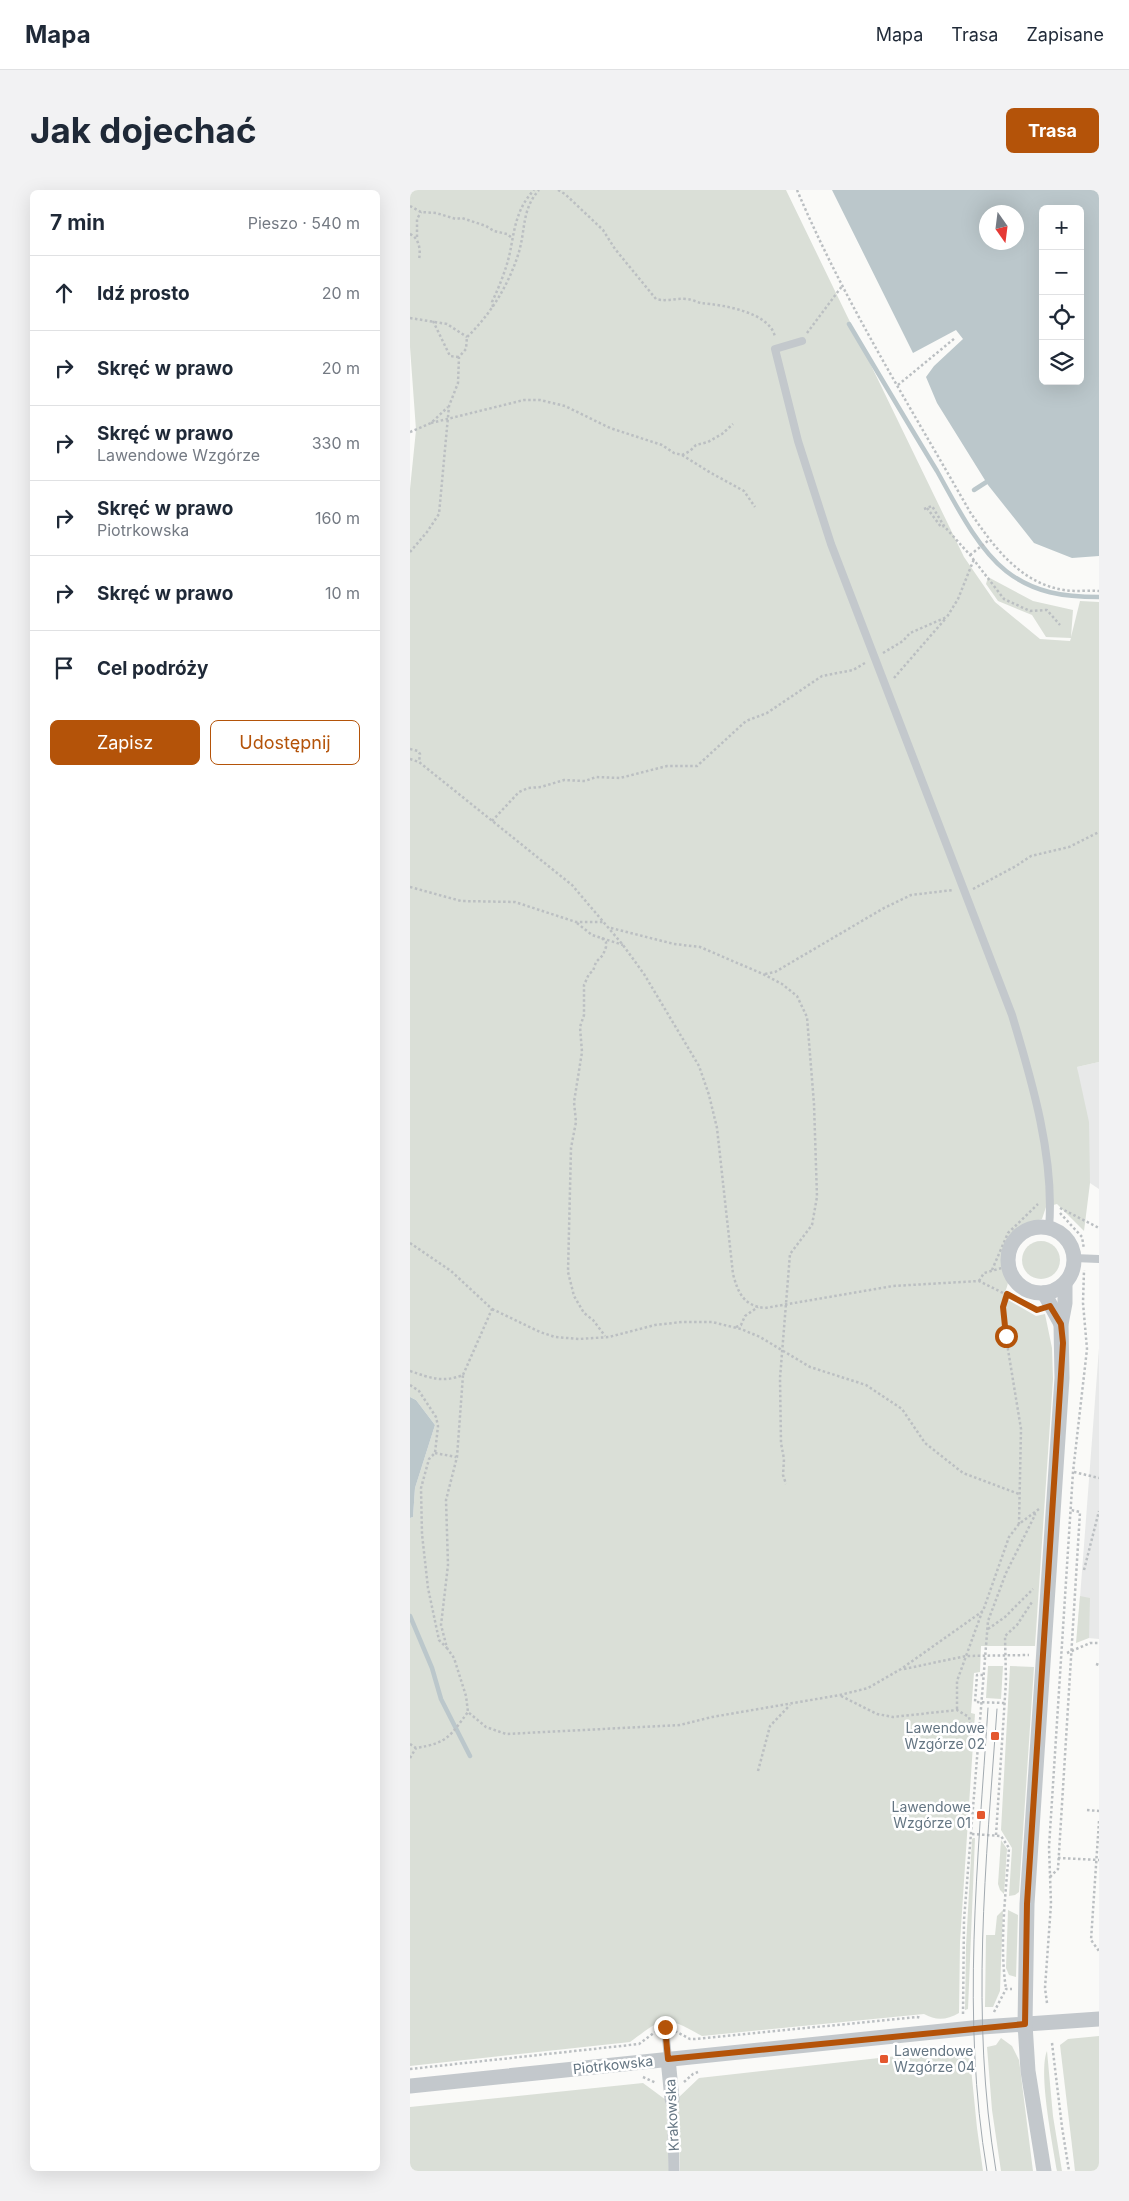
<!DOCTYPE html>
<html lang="pl">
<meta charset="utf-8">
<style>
body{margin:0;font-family:Inter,sans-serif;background:#f2f2f3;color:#1f2937}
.controls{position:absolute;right:15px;top:15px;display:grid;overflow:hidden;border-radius:8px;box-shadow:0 5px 20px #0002}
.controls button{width:45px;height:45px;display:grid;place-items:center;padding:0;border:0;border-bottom:1px solid #e0e1e3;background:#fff;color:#1f2937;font:25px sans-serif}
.compass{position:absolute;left:569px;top:15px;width:45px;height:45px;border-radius:50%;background:#fff;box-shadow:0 5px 20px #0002;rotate:166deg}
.stop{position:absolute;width:15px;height:15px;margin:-11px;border:4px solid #b45309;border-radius:50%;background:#fff}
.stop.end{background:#b45309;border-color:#fff;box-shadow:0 1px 5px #0008}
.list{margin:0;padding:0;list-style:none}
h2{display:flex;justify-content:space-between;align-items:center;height:65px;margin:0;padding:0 20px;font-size:21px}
h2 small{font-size:16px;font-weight:400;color:#747a83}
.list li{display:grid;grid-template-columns:32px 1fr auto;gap:15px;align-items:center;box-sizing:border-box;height:75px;padding:0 20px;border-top:1px solid #e0e1e3}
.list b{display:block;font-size:19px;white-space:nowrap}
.list p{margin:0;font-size:16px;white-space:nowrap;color:#747a83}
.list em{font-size:16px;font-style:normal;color:#747a83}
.actions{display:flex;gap:10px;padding:15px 20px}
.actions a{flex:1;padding:11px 0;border:1px solid #b45309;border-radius:8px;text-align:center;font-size:18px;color:#b45309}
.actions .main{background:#b45309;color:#fff}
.icon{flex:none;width:28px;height:28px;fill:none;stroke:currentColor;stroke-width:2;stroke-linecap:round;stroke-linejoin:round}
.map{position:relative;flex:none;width:689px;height:1981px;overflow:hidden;border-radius:8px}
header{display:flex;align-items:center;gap:30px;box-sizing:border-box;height:70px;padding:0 25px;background:#fff;border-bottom:1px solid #e0e1e3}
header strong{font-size:24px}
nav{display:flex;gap:28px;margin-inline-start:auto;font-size:18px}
.intro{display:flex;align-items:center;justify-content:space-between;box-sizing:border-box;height:120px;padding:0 30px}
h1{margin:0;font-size:35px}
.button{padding:12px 22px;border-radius:8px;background:#b45309;color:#fff;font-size:18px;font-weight:700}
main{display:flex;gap:30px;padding:0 30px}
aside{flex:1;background:#fff;border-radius:8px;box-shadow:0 5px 20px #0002}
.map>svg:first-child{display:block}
</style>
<header>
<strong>Mapa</strong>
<nav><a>Mapa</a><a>Trasa</a><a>Zapisane</a></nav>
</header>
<div class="intro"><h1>Jak dojechać</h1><a class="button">Trasa</a></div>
<main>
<aside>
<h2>7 min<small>Pieszo · 540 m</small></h2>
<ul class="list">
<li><svg class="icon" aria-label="ahead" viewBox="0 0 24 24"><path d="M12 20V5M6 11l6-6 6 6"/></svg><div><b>Idź prosto</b></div><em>20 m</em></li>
<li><svg class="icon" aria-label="right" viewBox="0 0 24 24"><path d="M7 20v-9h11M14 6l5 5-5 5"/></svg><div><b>Skręć w prawo</b></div><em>20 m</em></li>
<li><svg class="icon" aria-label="right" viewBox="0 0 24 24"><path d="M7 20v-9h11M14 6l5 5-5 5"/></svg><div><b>Skręć w prawo</b><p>Lawendowe Wzgórze</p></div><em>330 m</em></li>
<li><svg class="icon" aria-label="right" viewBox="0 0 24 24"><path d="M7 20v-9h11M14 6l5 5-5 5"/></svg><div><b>Skręć w prawo</b><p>Piotrkowska</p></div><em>160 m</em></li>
<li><svg class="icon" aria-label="right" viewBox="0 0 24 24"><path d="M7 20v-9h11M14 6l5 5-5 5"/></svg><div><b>Skręć w prawo</b></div><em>10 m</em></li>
<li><svg class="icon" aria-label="arrive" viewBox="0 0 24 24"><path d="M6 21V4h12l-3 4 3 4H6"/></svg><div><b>Cel podróży</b></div></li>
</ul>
<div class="actions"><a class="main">Zapisz</a><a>Udostępnij</a></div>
</aside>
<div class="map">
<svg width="689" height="1981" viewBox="0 0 689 1981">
<rect width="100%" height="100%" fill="#fafaf8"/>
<g fill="#e8e9e9">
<polygon points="689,872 689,999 680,993 667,877"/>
<polygon points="689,1158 689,1449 667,1447"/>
</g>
<g fill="#dadfd7">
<path d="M0,0H376L554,367L585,412L630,449L660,451L661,448L636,447L622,425L588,411L576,394L578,387L623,411L663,420L661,447L670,411L689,412V872L667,877L679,932L680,993L674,1041L647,1014L636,1017L632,1029C611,1034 589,1047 593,1073C594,1078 598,1083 598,1088C599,1094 595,1102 593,1107L626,1126L635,1124L642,1158L643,1189L625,1456H571L570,1482L564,1483L561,1523L565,1524L550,1752L549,1823C537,1830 526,1831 514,1824L292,1846C254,1825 254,1827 220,1852L0,1876V1328L3,1327L5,1298L25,1235L6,1210L0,1207V299L6,240L0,157Z"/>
<circle cx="631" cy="1070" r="19"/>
<polygon points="670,1406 680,1408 679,1448 666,1453"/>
<polygon points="578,1476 593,1476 591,1509 576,1508"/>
<polygon points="600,1476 624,1477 609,1702 605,1705 599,1706 602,1658 591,1640"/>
<polygon points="563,1648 565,1648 558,1819 555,1820 556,1756 562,1649"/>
<polygon points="591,1650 597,1659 594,1704 590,1700 588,1694"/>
<polygon points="593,1720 590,1801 583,1817 575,1817 576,1745 585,1745 587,1726"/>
<polygon points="598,1720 608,1725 606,1787 599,1785 596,1778"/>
<polygon points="689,1846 689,1981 665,1981 650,1855 658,1849"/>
<polygon points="591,1848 602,1856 609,1870 623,1981 591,1981 582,1920 577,1857 586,1855"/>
<polygon points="559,1858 567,1938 573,1981 270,1981 267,1909 289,1888"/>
<path d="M637,1861L643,1926L652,1981H647C643,1956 628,1882 637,1861Z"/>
<polygon points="233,1893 256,1910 259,1981 0,1981 0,1917"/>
</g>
<g fill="#bbc7cb" fill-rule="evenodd">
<path d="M422,0H689V366L662,368L624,353L578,295L527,213L516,187L524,176L553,149L546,140L503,163ZM633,19H670V191H633ZM576,22H606V52H576Z"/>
<polygon points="0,1207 6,1210 25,1235 5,1298 3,1327 0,1328"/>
</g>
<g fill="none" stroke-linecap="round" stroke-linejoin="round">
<g stroke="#bbc7cb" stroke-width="4.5">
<path d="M439,134C468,183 497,232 527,281C545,313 567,358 596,381C624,403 654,407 689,407"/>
<polyline points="564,300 578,291 578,289"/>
<polyline points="0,1426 22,1478 31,1509 60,1566"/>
</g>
<g stroke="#bbbfc2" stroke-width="2.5" stroke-dasharray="2.5 2.5" stroke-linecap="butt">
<path d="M148,0L155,4L193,40L205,59L246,109C257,112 265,108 276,109C282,109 286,112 291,113C313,115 360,122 365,147"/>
<path d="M387,0C435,113 500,216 560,322C584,357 610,393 654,400C665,402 678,400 689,401"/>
<polyline points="0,16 11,22 26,23 46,29 52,28 76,36 84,41 97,44 102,48"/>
<path d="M0,44C9,48 11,60 9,69"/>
<polyline points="7,47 7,29 11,22"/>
<path d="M83,117L82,112C90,95 98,75 101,57C105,35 108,17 124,0"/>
<polyline points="0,128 37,134 57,147"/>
<polyline points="23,131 40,166 49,167"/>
<polyline points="397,143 432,96"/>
<polyline points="488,195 545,148"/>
<polyline points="21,233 114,210 130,210 155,216 200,238 252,255 264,263 272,265 301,283 334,301 345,317"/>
<polyline points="0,242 21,233 38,217"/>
<polyline points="272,265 280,261 286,255 298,252 312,244 323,234"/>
<polyline points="517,318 531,337 534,336"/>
<polyline points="514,319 522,316 534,336 560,365 594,409 620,421 637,420 650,435"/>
<path d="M0,362L17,342L29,324L39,216L48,193L49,167L56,159L57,147C80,125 98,96 108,65C116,41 111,20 129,0"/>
<polyline points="560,365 579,350"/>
<polyline points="473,463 493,451 500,443 537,427 548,409 564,369"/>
<polyline points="484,488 536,428"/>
<polyline points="0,559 8,561 10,564 9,572"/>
<path d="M0,569L9,572L162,695L213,755L234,784L289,876L299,905L307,938L323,1084C328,1103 334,1116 355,1118L483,1096L569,1091L625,1119"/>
<polyline points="82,631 109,602 118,598 131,597 154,590 175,591 186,587 210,588 257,576 287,576 336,531 357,523 412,486 443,480 455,473"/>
<polyline points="0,697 51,711 105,712 166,732 194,732"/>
<polyline points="563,699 606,676 621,666 659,657 689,642"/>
<polyline points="167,733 182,745 213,755"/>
<polyline points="201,738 264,754 290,757 353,784 372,794 387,806 397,827 404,914 407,1007 402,1035 380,1064 370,1188 371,1253 374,1269 373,1285 376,1294"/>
<polyline points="192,748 196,752 196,757 193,765 186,772 183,781 179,784 174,795 174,825 170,837 172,862 164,912 166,932 161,958 158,1082 164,1106 174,1123 183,1130 195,1146"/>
<polyline points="355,784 365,782 474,718 501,705 543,700"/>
<polyline points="650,1018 689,1038"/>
<polyline points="650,1023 672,1047 674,1059"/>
<polyline points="0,1053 41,1081 82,1119 53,1185"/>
<polyline points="582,1080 598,1043 628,1014"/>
<polyline points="569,1091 574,1083 599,1076"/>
<polyline points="597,1104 593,1117 593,1129 611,1239 609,1334"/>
<polyline points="82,1119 130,1142 145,1147 169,1149 199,1147 245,1135 272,1132 302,1132 331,1139 350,1147 400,1177 456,1195 492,1219 515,1253 553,1283 609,1304"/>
<polyline points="326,1137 331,1135 335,1126 348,1117"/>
<path d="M0,1181C21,1188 32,1193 53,1185L47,1267L36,1310L38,1375L31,1435L37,1458L44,1468L56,1506L58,1522L76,1537L96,1544L270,1535L302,1527L430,1505L458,1498L491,1479L573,1421L599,1347L609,1334L629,1319"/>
<polyline points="0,1195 9,1201 26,1227 28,1236 25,1263 19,1269 11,1298 12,1344 18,1398 29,1450 37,1458"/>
<polyline points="25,1263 46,1267"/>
<polyline points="664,1282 689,1288"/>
<polyline points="674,1380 689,1321"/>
<polyline points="578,1439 595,1427 623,1399"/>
<polyline points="657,1463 680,1453 689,1453"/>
<polyline points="686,1474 689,1475"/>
<polyline points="494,1479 556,1466 619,1465"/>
<polyline points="573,1485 567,1485 565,1512 595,1513"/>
<polyline points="431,1506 467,1524 483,1527 547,1520 559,1527 564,1549 568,1550"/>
<polyline points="547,1519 547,1491 572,1422"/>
<path d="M0,1554L6,1558C38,1553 40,1546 58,1522"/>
<polyline points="0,1568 6,1558"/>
<polyline points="348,1581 360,1536 380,1515"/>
<polyline points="677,1620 689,1621"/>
<polyline points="689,1631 681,1750 689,1761"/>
<path d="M562,1644L591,1646L599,1658C596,1704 589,1753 596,1799"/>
<polyline points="586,1645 596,1491 595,1446 607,1435 622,1412"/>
<polyline points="648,1668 689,1670"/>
<polyline points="640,1687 648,1679 670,1322 661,1320"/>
<polyline points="637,1813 635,1798 641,1714 639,1657 663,1282 677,1159 673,1113 674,1080"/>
<polyline points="584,1822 596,1799 602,1799"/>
<polyline points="553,1824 554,1730 578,1431 596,1383 625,1325 624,1322"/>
<polyline points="265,1841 280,1849 285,1849 507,1827 511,1828"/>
<polyline points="642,1853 652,1937 659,1981"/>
<polyline points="0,1879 229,1854 245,1842"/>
<polyline points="233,1887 246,1893"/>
<polyline points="274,1892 283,1884 288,1882"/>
</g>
<g stroke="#c3c8cc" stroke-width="8">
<path d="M392,151L365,159L388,251L421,354L602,825C622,891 645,969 639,1038"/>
<polyline points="664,1068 689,1069"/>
<polyline points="255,1837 258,1869"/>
</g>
<polyline stroke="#c3c8cc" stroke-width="11" points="262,1909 264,1981"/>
<g stroke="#c3c8cc" stroke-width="15">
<circle cx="631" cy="1070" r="33"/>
<polyline points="634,1103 651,1134"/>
<polyline points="258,1869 262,1909"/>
<polyline points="0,1896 572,1837 689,1829"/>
<polyline points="634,1981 618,1881 615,1834 617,1714 652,1188 651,1134 655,1113 655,1093"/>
</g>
<g stroke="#a2aab0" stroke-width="1">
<path d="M577,1981C551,1827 568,1673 578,1518"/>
<path d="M586,1981C560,1825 576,1675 587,1519"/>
</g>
</g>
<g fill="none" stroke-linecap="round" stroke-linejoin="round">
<polyline stroke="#b45309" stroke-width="6" points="255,1837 258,1869 615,1834 617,1714 653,1153 651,1134 640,1116 627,1120 597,1104 593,1117 596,1146"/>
</g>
<g fill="#e4572e" stroke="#fff" stroke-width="2">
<rect x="580" y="1541" width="10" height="10" rx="2.5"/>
<rect x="566" y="1620" width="10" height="10" rx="2.5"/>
<rect x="469" y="1864" width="10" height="10" rx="2.5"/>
</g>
<g text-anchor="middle" stroke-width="5" stroke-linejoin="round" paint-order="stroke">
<g font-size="14" fill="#657683" stroke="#fff" text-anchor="end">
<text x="575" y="1543">Lawendowe<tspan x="575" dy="16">Wzgórze 02</tspan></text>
<text x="561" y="1622">Lawendowe<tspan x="561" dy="16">Wzgórze 01</tspan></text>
<text x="484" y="1866" text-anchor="start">Lawendowe<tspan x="484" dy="16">Wzgórze 04</tspan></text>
</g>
<g font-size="14" fill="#657683" stroke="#fff">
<text transform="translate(203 1875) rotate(-6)" y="5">Piotrkowska</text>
<text transform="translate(262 1925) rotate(-93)" y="5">Krakowska</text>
</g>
</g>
</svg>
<div class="controls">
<button>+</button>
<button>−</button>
<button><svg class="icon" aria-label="locate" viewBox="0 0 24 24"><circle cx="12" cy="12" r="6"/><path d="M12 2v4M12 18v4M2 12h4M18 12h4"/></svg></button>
<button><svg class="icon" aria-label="layers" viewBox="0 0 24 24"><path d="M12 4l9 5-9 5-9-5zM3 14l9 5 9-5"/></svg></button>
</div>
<svg class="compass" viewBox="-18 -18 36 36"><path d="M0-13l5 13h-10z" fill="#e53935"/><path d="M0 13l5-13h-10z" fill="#747a83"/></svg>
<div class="stop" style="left:596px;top:1146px"></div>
<div class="stop end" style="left:255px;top:1837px"></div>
</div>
</main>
